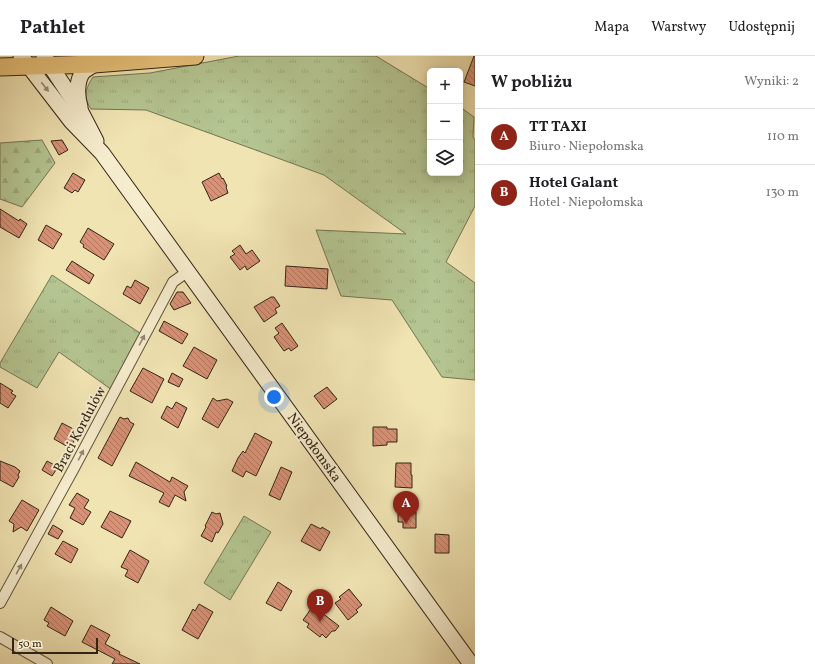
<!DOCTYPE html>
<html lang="pl">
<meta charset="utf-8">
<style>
body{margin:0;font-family:Vollkorn,serif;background:#f2f2f2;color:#202124}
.controls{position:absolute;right:12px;top:12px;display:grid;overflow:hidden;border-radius:6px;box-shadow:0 2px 10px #0003}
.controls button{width:36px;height:36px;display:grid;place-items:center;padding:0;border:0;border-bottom:1px solid #e0e0e0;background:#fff;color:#202124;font:20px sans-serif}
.scale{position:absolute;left:12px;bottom:10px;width:86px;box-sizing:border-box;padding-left:4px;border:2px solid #332414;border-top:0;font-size:11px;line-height:14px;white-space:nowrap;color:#332414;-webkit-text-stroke:3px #f6edce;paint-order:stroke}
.you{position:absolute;left:274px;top:341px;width:14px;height:14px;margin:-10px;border:3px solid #fff;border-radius:50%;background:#1a73e8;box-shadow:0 0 0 6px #1a73e833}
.badge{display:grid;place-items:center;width:26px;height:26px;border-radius:50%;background:#8f2418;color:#fff;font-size:13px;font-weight:700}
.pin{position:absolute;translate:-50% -33px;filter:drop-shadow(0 1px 2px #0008)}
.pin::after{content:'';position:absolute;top:21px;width:14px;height:12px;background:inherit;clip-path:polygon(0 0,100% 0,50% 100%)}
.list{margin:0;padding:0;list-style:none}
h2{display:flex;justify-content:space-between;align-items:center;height:52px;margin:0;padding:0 16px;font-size:17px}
h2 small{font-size:13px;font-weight:400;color:#757577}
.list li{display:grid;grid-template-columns:26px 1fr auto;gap:12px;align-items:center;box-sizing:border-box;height:56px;padding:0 16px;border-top:1px solid #e0e0e0}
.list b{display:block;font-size:15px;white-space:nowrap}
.list p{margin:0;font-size:13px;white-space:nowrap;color:#757577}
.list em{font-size:13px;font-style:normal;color:#757577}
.icon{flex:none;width:22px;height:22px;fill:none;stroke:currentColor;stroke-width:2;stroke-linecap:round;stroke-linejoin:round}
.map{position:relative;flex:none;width:475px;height:608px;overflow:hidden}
header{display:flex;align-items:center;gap:24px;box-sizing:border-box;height:56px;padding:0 20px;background:#fff;border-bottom:1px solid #e0e0e0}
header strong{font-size:19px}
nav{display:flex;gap:22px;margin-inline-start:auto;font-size:14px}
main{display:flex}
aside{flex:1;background:#fff}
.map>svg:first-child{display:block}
</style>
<header>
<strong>Pathlet</strong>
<nav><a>Mapa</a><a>Warstwy</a><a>Udostępnij</a></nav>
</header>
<main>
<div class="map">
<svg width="475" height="608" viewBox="0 0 475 608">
<defs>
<pattern id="grass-tufts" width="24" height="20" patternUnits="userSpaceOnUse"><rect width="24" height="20" fill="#b4c591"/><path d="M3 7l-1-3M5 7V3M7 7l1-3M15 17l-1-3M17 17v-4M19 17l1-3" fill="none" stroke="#9ba97c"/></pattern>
<pattern id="forest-firs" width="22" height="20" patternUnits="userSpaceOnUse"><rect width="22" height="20" fill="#b4c591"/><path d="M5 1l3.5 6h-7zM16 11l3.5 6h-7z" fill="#9ba97c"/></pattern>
<pattern id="building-back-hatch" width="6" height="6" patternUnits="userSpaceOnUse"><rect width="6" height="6" fill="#da9175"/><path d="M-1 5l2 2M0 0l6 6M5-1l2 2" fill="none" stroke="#b1765f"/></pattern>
</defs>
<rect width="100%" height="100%" fill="#f1e4b3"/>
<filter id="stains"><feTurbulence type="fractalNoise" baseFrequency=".005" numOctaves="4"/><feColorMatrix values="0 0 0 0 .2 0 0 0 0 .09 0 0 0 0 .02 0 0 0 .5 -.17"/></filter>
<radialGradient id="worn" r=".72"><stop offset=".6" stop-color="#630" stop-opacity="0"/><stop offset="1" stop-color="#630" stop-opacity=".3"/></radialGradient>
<g fill="url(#grass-tufts)" stroke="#747452">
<path d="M239,0H376L430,33V117H460V51L474,61L473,81L475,84V150L446,206L475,227V324L442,321L392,244L341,240L316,174L406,178L324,119L146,54L91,53C83,40 85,34 93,21L150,17Z"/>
<polygon points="52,219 143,279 112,334 59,296 37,332 0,311 0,307"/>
<polygon points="244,460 271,476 230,544 204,527"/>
</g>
<polygon fill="url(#forest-firs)" stroke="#747452" points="42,84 55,107 22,151 0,143 0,87"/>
<g fill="url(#building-back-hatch)" stroke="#332414">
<polygon points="474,0 475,0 475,30 464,26"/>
<polygon points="62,84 68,94 59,99 51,85"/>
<polygon points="73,117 85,124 78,136 75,134 72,137 64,132"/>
<polygon points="219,117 222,123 223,122 227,130 226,131 228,137 211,145 202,126"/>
<polygon points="0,153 19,165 20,163 27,168 19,182 0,171"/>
<polygon points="46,169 62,178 53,193 38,184"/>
<polygon points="88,172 114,188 104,204 83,191 84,189 80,186"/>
<polygon points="240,189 246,198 252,194 260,205 247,214 245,210 240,214 230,201 235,198 232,195"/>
<polygon points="72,205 94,219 89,228 66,214"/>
<polygon points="286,210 328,213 327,233 285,230"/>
<polygon points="135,224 149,232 140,248 123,238 127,230 131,232"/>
<polygon points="177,236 183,236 191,247 174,254 170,248"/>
<polygon points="271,241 274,241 280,250 275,253 277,257 264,266 254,251"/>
<polygon points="164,265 188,278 182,288 159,275"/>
<polygon points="282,267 298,290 291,295 289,292 284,295 274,281 279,277 275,272"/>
<polygon points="194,291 217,304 207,323 183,310"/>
<polygon points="143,312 164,323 152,347 130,335"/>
<polygon points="172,317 183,323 179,331 168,326"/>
<polygon points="0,327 13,335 11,337 16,340 8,352 0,347"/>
<polygon points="327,331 337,343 324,353 314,340"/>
<polygon points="213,342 217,345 227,343 233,346 218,372 202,363"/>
<polygon points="176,346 187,352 178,372 161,362 167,350 172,353"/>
<polygon points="120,361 124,363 128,362 130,366 134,368 112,410 98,402"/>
<polygon points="62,367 79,376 70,392 54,383"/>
<polygon points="373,371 387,371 387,373 397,373 397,386 387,386 387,389 373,390"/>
<polygon points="255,377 272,386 256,420 246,415 243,421 232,415 238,402 243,395 245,397"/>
<polygon points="0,405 15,411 20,415 18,419 19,421 13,431 0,424"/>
<polygon points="47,405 58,411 52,420 42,414"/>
<polygon points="136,406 170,426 172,421 188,430 184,436 186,445 175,439 169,451 159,446 164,437 129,420"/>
<polygon points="396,407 411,407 411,419 412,419 412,432 395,431"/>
<polygon points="281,411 292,416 280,444 269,439"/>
<polygon points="77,437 89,444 84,452 91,456 83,469 70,462 75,452 69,449"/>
<polygon points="22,444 39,454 27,475 21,471 13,476 14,468 9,465"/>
<polygon points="110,455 131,465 122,482 101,471"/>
<polygon points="212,456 216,458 220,457 223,468 218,477 216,476 212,486 201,480 206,471 205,470"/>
<polygon points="398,456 416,456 416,472 403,472 403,466 398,466"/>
<polygon points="311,468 321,473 322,471 330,476 320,495 301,485"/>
<polygon points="53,469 63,475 58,483 48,478"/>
<polygon points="435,478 449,479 449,497 435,497"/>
<polygon points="63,485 78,493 71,507 55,498"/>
<polygon points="130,494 149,505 138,527 125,520 128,514 121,511"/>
<polygon points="278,526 292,535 281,555 266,547"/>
<polygon points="349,533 362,549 356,554 358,556 348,564 335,547 341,543 339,541"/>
<polygon points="199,548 213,556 198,583 182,574 193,553 195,555"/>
<polygon points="313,550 339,570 335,575 332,575 326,582 322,578 320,581 307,571 309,568 303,564"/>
<polygon points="51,551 73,565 65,580 47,570 49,567 44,564"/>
<polygon points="91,569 110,579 105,588 120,596 119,598 140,608 112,608 115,603 82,586"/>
</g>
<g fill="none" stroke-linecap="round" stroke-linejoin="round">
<defs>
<g id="street">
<polyline points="0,547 74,412 173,226 187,216"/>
<polyline points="0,581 47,608"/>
</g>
<g id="secondary">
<polyline points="21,0 71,65 102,97 471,608"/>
<polyline points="44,0 81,56 96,85"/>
<path d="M80,51C77,41 76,25 83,16C86,13 91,11 94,8"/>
</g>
<polyline id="primary" points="0,11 94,8 195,0"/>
</defs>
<use href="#street" stroke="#62543c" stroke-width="12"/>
<use href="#secondary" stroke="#332414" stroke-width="17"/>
<use href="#primary" stroke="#332414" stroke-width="19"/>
<use href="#street" stroke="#f6edce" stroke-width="10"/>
<use href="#secondary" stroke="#f6edce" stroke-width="15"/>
<use href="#primary" stroke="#e8c27a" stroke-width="17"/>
</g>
<defs><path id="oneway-solid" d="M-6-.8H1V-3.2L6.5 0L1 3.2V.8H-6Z"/></defs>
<g fill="#948871">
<use href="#oneway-solid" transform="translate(45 31) rotate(52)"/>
<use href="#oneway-solid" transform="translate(142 284) rotate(-62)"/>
<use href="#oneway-solid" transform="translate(81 399) rotate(-62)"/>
<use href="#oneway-solid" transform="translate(19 513) rotate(-61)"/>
</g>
<g text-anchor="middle" stroke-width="4" stroke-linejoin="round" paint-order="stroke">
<g font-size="14" fill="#332414" stroke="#f6edce">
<text transform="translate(79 373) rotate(-62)" y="5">Braci Kordulów</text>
<text transform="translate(315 391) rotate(54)" y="5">Niepołomska</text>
</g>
</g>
<rect width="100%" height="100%" filter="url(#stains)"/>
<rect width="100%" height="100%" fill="url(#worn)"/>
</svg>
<div class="controls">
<button>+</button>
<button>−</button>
<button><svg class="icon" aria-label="layers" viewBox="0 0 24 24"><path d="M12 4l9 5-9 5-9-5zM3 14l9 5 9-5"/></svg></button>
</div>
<div class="scale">50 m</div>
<div class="you"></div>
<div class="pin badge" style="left:406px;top:468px">A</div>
<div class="pin badge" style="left:320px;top:566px">B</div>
</div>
<aside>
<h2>W pobliżu<small>Wyniki: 2</small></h2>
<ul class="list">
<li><span class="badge">A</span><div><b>TT TAXI</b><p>Biuro · Niepołomska</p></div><em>110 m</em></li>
<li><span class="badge">B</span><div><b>Hotel Galant</b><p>Hotel · Niepołomska</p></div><em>130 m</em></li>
</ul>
</aside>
</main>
